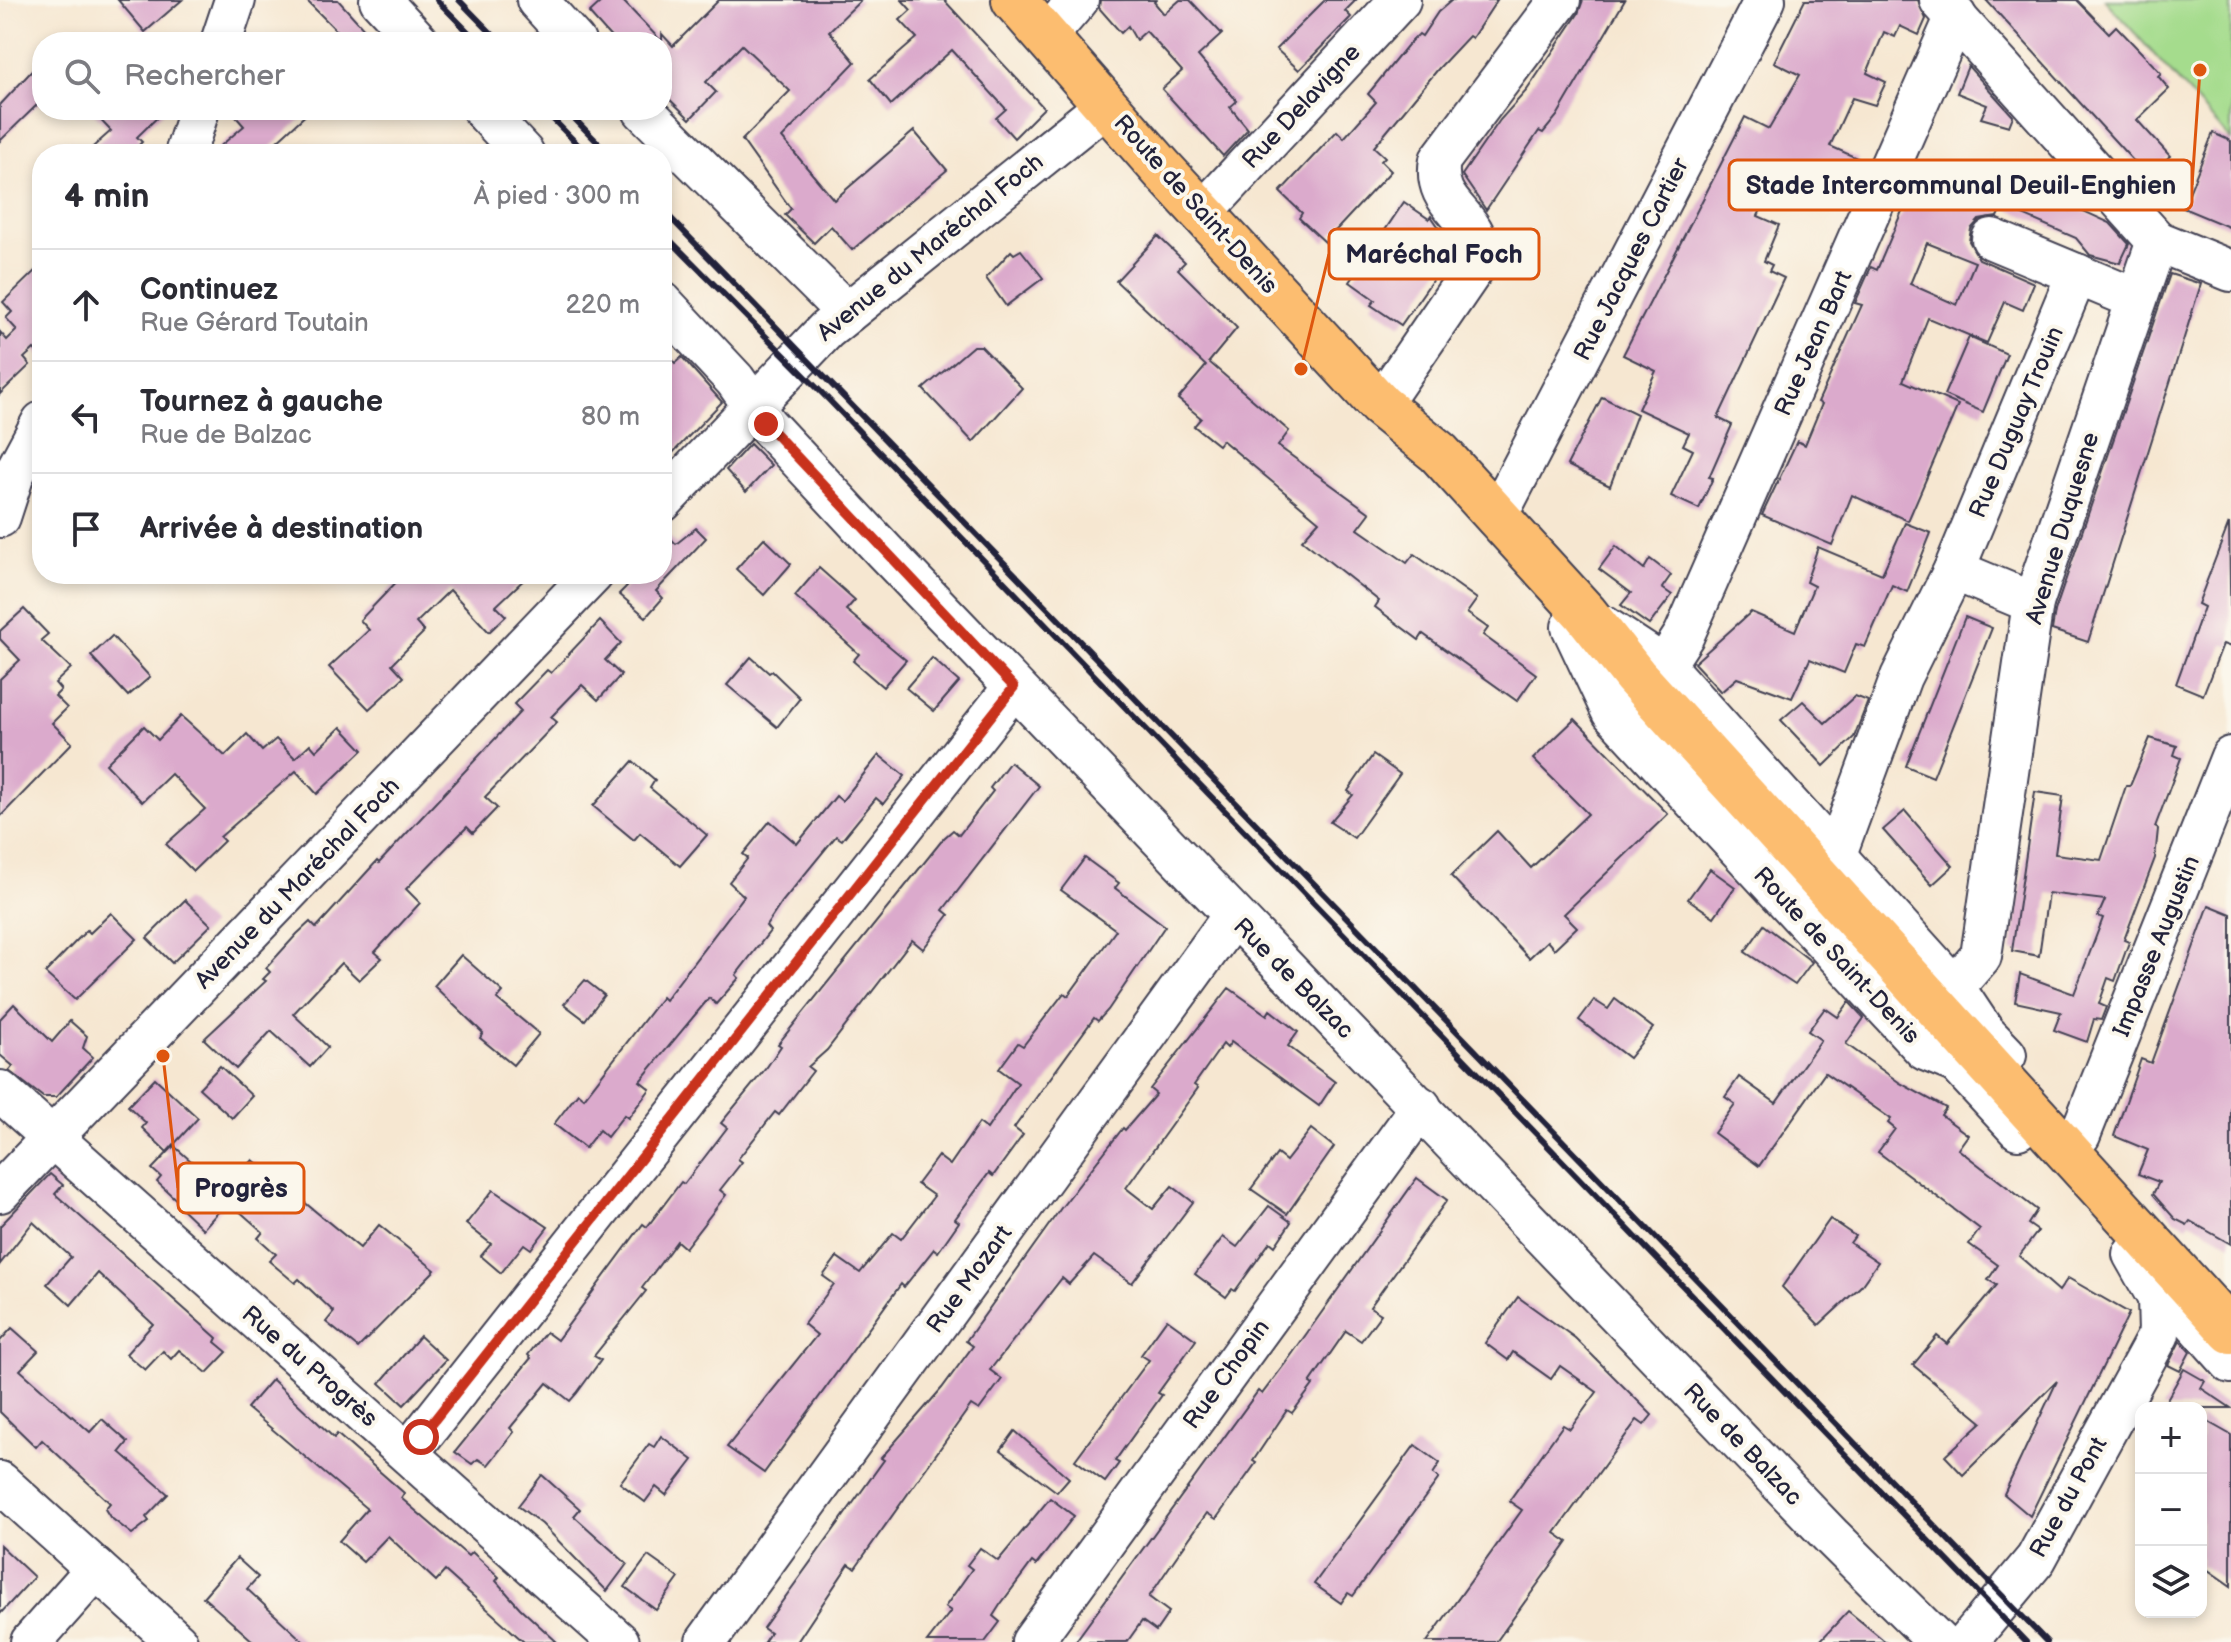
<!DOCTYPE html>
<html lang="fr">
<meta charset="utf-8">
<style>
body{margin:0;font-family:"Balsamiq Sans",sans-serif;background:#f2f2f3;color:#2b2b33}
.controls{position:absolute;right:24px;bottom:24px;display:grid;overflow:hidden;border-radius:16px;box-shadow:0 4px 12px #0003}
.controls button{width:72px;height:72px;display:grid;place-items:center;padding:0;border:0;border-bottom:2px solid #e1e1e2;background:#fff;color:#2b2b33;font:40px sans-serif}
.stop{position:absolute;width:24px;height:24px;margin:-18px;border:6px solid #c8321e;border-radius:50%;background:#fff}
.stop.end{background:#c8321e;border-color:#fff;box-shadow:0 2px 8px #0008}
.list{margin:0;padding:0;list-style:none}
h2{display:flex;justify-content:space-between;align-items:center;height:104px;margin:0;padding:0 32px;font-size:34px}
h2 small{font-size:26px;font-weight:400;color:#7c7c81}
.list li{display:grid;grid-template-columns:52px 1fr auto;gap:24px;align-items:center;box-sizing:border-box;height:112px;padding:0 32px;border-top:2px solid #e1e1e2}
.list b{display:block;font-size:30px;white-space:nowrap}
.list p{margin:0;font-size:26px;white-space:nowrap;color:#7c7c81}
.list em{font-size:26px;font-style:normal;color:#7c7c81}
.icon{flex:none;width:44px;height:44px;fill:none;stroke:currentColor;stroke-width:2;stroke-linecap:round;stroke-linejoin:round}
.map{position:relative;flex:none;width:2231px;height:1642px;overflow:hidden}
.search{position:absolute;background:#fff;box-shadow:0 4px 12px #0003;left:32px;top:32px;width:640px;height:88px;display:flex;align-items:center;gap:20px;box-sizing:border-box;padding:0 28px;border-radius:32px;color:#7c7c81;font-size:30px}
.panel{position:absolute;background:#fff;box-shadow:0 4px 12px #0003;left:32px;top:144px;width:640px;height:440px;border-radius:32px}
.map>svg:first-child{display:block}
</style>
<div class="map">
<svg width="2231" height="1642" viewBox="0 0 2231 1642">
<rect width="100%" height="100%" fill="#fbf7ec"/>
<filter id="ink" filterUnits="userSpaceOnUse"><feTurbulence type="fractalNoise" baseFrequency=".0125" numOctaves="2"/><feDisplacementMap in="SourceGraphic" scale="16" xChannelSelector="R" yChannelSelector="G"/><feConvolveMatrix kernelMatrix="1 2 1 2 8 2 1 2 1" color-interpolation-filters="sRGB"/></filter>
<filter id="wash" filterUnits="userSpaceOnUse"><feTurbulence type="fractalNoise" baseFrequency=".006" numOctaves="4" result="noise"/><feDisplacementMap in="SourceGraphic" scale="32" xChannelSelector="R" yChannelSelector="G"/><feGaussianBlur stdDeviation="1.8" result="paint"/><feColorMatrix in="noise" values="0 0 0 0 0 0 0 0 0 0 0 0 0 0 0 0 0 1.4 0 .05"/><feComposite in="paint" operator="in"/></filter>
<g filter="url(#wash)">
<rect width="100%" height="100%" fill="#f6e7d1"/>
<polygon fill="#a5dc8d" stroke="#647f64" stroke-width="2" points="2105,0 2231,0 2231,140"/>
<g id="blocks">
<g fill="#dbaacc" fill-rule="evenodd">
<polygon points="118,0 182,0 145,32"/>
<polygon points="306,0 338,0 376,42 348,42"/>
<polygon points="603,0 622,0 662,42 662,34 673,46 719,0 861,0 829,31 855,62 782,138 834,200 914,131 947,170 852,250 831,226 814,243 785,215 791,209 742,140 790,91 742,45 706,82 716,92 690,119 662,92 662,42 615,42 589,13"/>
<polygon points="902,0 944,0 1044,108 1014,138 996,118 1006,109 952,50 891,105 870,79 917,38 900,20 911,10"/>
<polygon points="1100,0 1156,0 1154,2 1164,14 1180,0 1190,0 1222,34 1198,56 1237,101 1230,107 1248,129 1223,156 1162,89 1182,71 1146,31 1136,40 1128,26 1121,33 1099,8"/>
<polygon points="1325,0 1356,0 1345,11 1351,17 1299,70 1276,49"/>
<polygon points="1452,0 1497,0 1472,38 1469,36 1439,68 1374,147 1385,157 1381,161 1391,171 1325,242 1299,218 1302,213 1280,192 1337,131 1344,138 1376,102 1368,94 1407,46 1419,34 1422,36 1438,12"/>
<polygon points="1583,0 1625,0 1557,116 1543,133 1539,131 1486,210 1462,175 1500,120 1527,90 1578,14"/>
<polygon points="1805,0 1918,0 1926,19 1919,35 1900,26 1895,37 1884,32 1867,73 1886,82 1875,105 1852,98 1830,146 1859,159 1850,179 1839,175 1833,187 1782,164 1758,216 1779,225 1764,261 1772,265 1769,271 1784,278 1718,418 1732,425 1709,477 1713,478 1699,509 1671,496 1693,450 1683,445 1689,433 1638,409 1656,371 1623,355 1745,117 1769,129 1800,75 1774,62"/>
<polygon points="1986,0 2077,0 2109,33 2116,26 2161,73 2158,76 2169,89 2137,120 2170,156 2148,177"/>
<polygon points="42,60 42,100 0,141 0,105"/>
<polygon points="1968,66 2013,116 2009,126 1981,118 1987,105 1957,93"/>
<polygon points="91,110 165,110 137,137 142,142 130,154 85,154 111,131"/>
<polygon points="230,110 311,110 263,154 211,154 244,126"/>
<polygon points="2213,133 2231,141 2231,228 2183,208"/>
<path d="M1991,169L2110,223L2129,244L2120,263L2090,255L2076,238L2002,206L1997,217L1979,220L1971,229L1969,241L1979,259L2034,283L2023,310L2005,302L1987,343L1928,318L1903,381L1958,405L1908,521L1852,495L1832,545L1762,515L1797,441L1805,445L1822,404L1818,402L1862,305L1855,303L1871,267L1877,270L1919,171L1979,196ZM1927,243L1975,262L1957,305L1910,284Z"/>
<polygon points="1404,202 1429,219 1431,216 1454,249 1401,325 1371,305 1375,300 1350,282"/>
<polygon points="1158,236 1185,262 1178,269 1237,328 1209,362 1289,431 1278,446 1370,513 1358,529 1407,563 1414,554 1477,599 1467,613 1488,628 1483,635 1536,674 1517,701 1423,634 1419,640 1375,607 1379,601 1302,540 1319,521 1222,440 1218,445 1194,426 1201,418 1178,399 1206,366 1116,281"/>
<polygon points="1021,250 1043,278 1006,306 986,278 1011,251 1014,254"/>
<polygon points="42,264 42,357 34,349 24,358 30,365 0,394 0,332 7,340 17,330 6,318 12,312 3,302"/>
<polygon points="2170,274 2201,284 2088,642 2052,630 2055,611"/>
<polygon points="1969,337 2007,354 1983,412 1944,395"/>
<polygon points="973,346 981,346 1022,388 973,442 923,389"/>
<polygon points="662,347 675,363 682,357 722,402 662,464"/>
<polygon points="1602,397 1637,414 1610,486 1567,465"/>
<polygon points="750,444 771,465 746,492 726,470"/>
<polygon points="1905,523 1931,533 1919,563 1907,592 1892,585 1865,647 1856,644 1844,673 1810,659 1792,698 1737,678 1721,692 1694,663 1751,612 1795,631 1814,586 1806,582 1818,547 1882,574"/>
<polygon points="2229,523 2231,647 2223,644 2203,695 2176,684 2204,607 2198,604"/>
<polygon points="696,528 706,538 656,591 663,598 646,617 619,594 627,586 617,574 662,574 662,529 676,544"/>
<polygon points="764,538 791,564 764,595 736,569"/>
<polygon points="1616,546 1644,569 1650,559 1671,575 1662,588 1672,595 1649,625 1621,605 1631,593 1599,569"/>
<polygon points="819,568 855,600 846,610 906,660 883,687 853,661 859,654 795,596"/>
<polygon points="404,574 530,574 496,606 506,616 489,632 450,590 416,623 424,632 392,664 404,677 369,709 329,667 369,630 360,620"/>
<polygon points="24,609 48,634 41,640 71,668 55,683 61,690 55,696 67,708 52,723 72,743 0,817 0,679 20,660 0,639 0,631"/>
<polygon points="1965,617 1992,628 1933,777 1906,766"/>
<polygon points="600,621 621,643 605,660 621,675 598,700 582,685 551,717 557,722 485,797 497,808 473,833 467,827 406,889 420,903 375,952 382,958 359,980 341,963 293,1014 328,1047 310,1067 271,1031 236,1069 204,1039 266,981 263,979 270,972 266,968 297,934 310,922 316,928 377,861 379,863 521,711 514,704 547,670 551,673"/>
<polygon points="112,636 150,677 128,696 91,656"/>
<polygon points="751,657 769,673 772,671 800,698 777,727 727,685"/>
<polygon points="932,658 959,682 934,711 906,688"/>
<polygon points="1855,696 1868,701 1854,737 1824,766 1781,720 1803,701 1825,723"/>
<polygon points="181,716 225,756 247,734 262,751 276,739 295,758 310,744 316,751 341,727 363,750 317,794 296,771 220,837 224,841 193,871 166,844 205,809 171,774 142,802 106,764 144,726 158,740"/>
<polygon points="1575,719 1668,814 1564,914 1577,927 1554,949 1547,941 1529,958 1451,876 1497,831 1531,868 1588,814 1533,759"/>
<polygon points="2150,738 2177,746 2174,755 2181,758 2155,827 2158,829 2155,858 2124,940 2129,942 2115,981 2108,978 2099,1004 2106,1007 2101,1020 2094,1019 2087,1042 2054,1030 2061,1012 2015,1002 2020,974 2074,994 2103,918 2098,916 2105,900 2048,893 2039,956 2012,951 2035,792 2063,796 2055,854 2101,860 2126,786 2130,786"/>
<polygon points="879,755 905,776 883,804 876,798 842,840 836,836 782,902 766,926 770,931 736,975 739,978 716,1004 709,998 640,1081 650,1089 628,1118 624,1115 607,1137 599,1130 585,1148 554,1124 578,1093 584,1098 662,997 665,1000 744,896 729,882 748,858 743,854 770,821 797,844 836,796 842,801"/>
<polygon points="1373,755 1400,774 1354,838 1330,822 1353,795 1348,791"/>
<polygon points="633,761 655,780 650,788 707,835 680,866 640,833 634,840 593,806"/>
<polygon points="1010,762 1039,786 943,910 949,915 923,949 912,940 827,1050 808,1067 813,1071 779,1115 775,1112 738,1159 742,1162 720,1190 726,1195 685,1248 677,1241 642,1288 646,1291 594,1356 601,1360 577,1393 570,1401 547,1383 510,1428 514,1432 488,1465 478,1459 472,1464 455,1452 531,1358 528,1355 546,1332 557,1340 643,1224 647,1227 681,1182 684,1184 727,1128 721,1123 767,1067 781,1046 778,1044 944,838 953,830 959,835 993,791 990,788"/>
<polygon points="1905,811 1953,866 1932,885 1883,830"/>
<polygon points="1085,858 1119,883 1115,888 1165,926 1108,1010 1098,1021 1094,1018 1014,1128 1023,1135 993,1176 989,1173 955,1219 959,1222 938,1252 934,1249 904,1287 901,1284 764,1473 727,1447 817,1335 804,1324 834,1284 823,1276 837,1257 860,1273 893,1233 901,1239 934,1196 917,1184 938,1156 950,1165 979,1123 987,1129 1018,1083 999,1069 1018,1043 1023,1046 1064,993 1068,996 1116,930 1061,890"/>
<polygon points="1710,869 1735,887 1714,917 1688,899"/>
<polygon points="185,900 211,925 172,963 147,938"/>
<polygon points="2209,905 2231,914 2231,1244 2190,1221 2187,1225 2175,1219 2153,1194 2159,1182 2138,1174 2148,1150 2114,1136 2141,1059 2151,1063"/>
<polygon points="111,913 137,939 75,1000 45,973 87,930 90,933"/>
<polygon points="1764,925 1812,962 1795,985 1745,952"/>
<polygon points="461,955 503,992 497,999 539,1034 513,1065 480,1038 483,1033 434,986"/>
<polygon points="585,980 604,995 585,1020 564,1004"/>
<polygon points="1229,988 1267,1015 1270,1010 1298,1032 1288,1046 1335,1082 1319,1106 1231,1042 1227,1048 1223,1044 1194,1085 1198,1088 1126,1188 1153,1209 1172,1186 1193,1202 1132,1283 1094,1256 1069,1284 1062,1278 990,1370 1002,1379 979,1410 971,1405 855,1568 849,1564 797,1642 764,1642 770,1633 763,1628 884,1460 881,1458 942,1388 973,1346 966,1341 1061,1208 1123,1128 1125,1130 1156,1094 1150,1089"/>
<polygon points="1615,999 1653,1028 1629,1058 1579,1020 1594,1000 1608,1009"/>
<polygon points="1849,1002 1864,1018 1846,1044 1900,1083 1946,1108 1941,1115 1968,1135 1958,1149 2037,1210 2028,1224 2038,1231 2019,1256 2059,1291 2068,1278 2129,1313 2030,1516 2004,1494 2057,1381 1963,1475 1945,1456 1982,1422 1913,1365 1937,1336 1947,1344 1997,1285 1988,1280 1998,1265 1969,1244 1980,1229 1878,1152 1895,1129 1888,1123 1891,1119 1825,1073 1759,1166 1714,1133 1735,1104 1725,1097 1739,1077 1776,1103 1821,1040 1808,1031 1825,1008 1838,1017"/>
<polygon points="14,1004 52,1042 70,1021 87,1036 83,1048 93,1057 56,1097 43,1097 9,1071 13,1066 0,1055 0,1019"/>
<polygon points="220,1066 252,1096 232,1118 199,1088"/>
<polygon points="155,1078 198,1118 167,1152 142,1128 146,1123 128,1106"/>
<polygon points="1311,1129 1334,1147 1287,1214 1251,1189 1277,1154 1286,1161"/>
<polygon points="174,1146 225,1191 253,1160 360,1248 379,1225 435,1270 358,1348 326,1322 334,1312 299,1279 295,1283 269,1261 276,1254 258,1238 263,1232 228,1201 203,1229 179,1206 181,1204 157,1182 161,1177 152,1169"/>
<polygon points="50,1174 63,1185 55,1194 217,1338 215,1342 227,1352 207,1373 179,1350 171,1359 163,1351 145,1370 126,1354 153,1324 98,1273 71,1305 59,1294 47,1284 71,1257 33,1222 0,1264 0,1226"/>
<polygon points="1417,1178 1447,1200 1370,1307 1381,1314 1361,1341 1346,1331 1310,1383 1313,1385 1292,1413 1287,1410 1253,1461 1256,1463 1216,1519 1207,1513 1174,1560 1149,1597 1169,1612 1156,1631 1142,1621 1127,1642 1075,1642 1258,1391 1262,1394 1290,1357"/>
<polygon points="493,1190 548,1227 531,1249 524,1244 501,1273 481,1256 491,1244 466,1224"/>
<polygon points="1269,1206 1291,1222 1275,1246 1270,1242 1235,1291 1232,1289 1226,1297 1195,1274 1223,1237 1237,1247"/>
<polygon points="1830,1219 1855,1236 1850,1243 1878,1262 1861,1286 1819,1325 1782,1287"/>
<polygon points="1518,1297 1575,1338 1652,1415 1644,1425 1637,1420 1555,1533 1568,1542 1496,1642 1427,1642 1522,1510 1509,1501 1563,1425 1570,1429 1597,1392 1560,1366 1551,1379 1513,1352 1508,1360 1485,1343"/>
<polygon points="1167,1319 1196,1340 1158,1393 1162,1395 1115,1461 1119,1463 1105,1482 1075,1460 1149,1360 1141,1355"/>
<polygon points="12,1328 38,1351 20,1370 90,1432 102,1419 128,1442 120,1452 168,1494 146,1517 149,1521 132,1534 110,1517 105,1509 110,1503 42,1440 36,1447 0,1412 0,1341"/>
<polygon points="420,1336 446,1360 404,1405 380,1383"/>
<polygon points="2180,1341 2190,1352 2180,1371 2168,1365"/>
<polygon points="2184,1369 2205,1381 2201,1388 2231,1408 2162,1408"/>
<polygon points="272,1379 334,1438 337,1434 404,1493 401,1498 468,1556 472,1552 499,1577 496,1581 520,1608 557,1642 524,1642 445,1571 436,1581 388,1536 363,1562 339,1541 367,1509 247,1408"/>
<polygon points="2201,1418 2231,1435 2231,1586 2201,1565"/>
<polygon points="1015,1431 1069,1478 1057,1492 1001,1450"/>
<polygon points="661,1436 693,1460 666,1495 656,1487 645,1502 620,1483 649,1444 654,1447"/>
<polygon points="1415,1445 1440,1463 1433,1474 1439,1478 1353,1596 1348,1593 1341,1603 1314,1584"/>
<polygon points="542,1475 580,1509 574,1516 627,1564 607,1591 542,1524 518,1506"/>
<polygon points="1050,1498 1074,1516 1036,1565 1032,1562 1000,1605 993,1616 1000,1622 985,1642 927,1642 951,1611 945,1607 972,1569 967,1565 980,1548 998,1561"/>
<polygon points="0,1545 34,1577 0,1614"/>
<polygon points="648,1556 679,1578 656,1610 625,1587"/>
<polygon points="237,1558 258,1577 247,1589 304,1642 254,1642 203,1597"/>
<polygon points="1848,1611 1886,1642 1819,1642"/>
</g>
</g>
</g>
<g filter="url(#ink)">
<use href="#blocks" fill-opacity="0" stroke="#424052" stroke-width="2"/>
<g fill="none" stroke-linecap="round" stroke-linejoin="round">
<defs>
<g id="minor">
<polyline points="380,0 419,42"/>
<polyline points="537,0 575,42"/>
<polyline points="1940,0 2157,241"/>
<polyline points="1047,36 1078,0"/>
<polyline points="221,42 235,0"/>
<polyline points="483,110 524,154"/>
<polyline points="643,110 847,313"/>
<polyline points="185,154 199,110"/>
<polyline points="1202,213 1400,0"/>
<polyline points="1992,239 2136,299"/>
<polyline points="662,302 735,380 766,424 884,551 1832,1537 1938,1642"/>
<path d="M1380,405L1476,265C1488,214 1430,212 1440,160L1560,0"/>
<polyline points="662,502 826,330 1106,105"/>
<polyline points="0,517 14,474 42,422"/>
<polyline points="1496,518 1765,0"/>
<polyline points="1954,570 2033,603"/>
<polyline points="1603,626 1664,666 1954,987 1984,1032 2006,1055"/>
<polyline points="1572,627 1612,712 1925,1050 1957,1063 2018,1129"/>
<polyline points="1664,666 1684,635 1956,16"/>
<polyline points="1836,854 1901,677 1954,570 2077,274"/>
<polyline points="1954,987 1981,956 2033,603 2157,241 2231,271"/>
<polyline points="0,1091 619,1642"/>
<polyline points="2080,1135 2231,757"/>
<polyline points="0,1192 593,574"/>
<polyline points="2180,1306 2231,1363"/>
<polyline points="408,1453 1014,687"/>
<polyline points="0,1482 177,1642"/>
<polyline points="31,1642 96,1569"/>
<polyline points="706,1642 1233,916"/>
<polyline points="1032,1642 1421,1107"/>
<polyline points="1967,1642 2036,1559 2159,1334 2158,1298 2133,1254"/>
</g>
<polyline id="major" points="1014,0 1162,169 1380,405 1439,453 1585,613 1635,676 2231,1331"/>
</defs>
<use href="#minor" stroke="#424052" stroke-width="44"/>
<use href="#major" stroke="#424052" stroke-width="48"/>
<use href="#minor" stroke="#fff" stroke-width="40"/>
<use href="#major" stroke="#fcbd6f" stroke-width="44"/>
<g stroke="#22223b" stroke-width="6">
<polyline points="437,0 478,42"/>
<polyline points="459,0 500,42"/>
<polyline points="544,110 587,154"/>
<polyline points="566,110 609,154"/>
<polyline points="662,209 2047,1642"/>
<polyline points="662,232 828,399 2026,1642"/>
</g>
</g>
</g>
<g fill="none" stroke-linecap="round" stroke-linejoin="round" filter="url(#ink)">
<polyline stroke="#c8321e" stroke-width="10" points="421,1437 1014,687 766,424"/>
</g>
<g text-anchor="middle" stroke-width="8" stroke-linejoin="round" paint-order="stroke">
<g font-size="24" fill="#22223b" stroke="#fbf7ec">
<text transform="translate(1301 106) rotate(-47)" y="8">Rue Delavigne</text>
<text transform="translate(1196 204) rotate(48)" y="8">Route de Saint-Denis</text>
<text transform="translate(930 247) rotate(-39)" y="8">Avenue du Maréchal Foch</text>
<text transform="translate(1631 259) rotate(-63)" y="8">Rue Jacques Cartier</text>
<text transform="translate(1813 343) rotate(-66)" y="8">Rue Jean Bart</text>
<text transform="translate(2016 422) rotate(-67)" y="8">Rue Duguay Trouin</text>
<text transform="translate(2062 528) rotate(-73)" y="8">Avenue Duquesne</text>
<text transform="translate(297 883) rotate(-46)" y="8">Avenue du Maréchal Foch</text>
<text transform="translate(2156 946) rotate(-68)" y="8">Impasse Augustin</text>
<text transform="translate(1837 955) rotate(47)" y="8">Route de Saint-Denis</text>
<text transform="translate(1294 978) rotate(45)" y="8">Rue de Balzac</text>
<text transform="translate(969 1279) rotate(-54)" y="8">Rue Mozart</text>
<text transform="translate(310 1366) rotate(41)" y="8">Rue du Progrès</text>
<text transform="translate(1226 1374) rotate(-54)" y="8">Rue Chopin</text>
<text transform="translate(1743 1444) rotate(46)" y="8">Rue de Balzac</text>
<text transform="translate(2068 1497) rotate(-61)" y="8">Rue du Pont</text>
</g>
</g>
<path fill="none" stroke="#de560e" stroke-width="3" d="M2200 70L2192 185M1301 369L1329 254M163 1056L178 1188"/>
<g fill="#de560e" stroke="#fbf7ec" stroke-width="3">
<circle cx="2200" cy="70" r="8"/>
<circle cx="1301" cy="369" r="8"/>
<circle cx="163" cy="1056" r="8"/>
</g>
<g fill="#fbf7ec" stroke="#de560e" stroke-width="3">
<rect x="1729" y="160" width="463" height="50" rx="8"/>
<rect x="1329" y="229" width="210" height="50" rx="8"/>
<rect x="178" y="1163" width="126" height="50" rx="8"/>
</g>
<g font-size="26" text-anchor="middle" font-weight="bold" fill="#22223b">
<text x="1961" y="194">Stade Intercommunal Deuil-Enghien</text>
<text x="1434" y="263">Maréchal Foch</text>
<text x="241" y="1197">Progrès</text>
</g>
</svg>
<div class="controls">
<button>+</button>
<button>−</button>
<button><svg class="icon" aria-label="layers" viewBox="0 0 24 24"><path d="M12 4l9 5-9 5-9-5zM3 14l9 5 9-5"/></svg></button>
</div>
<div class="stop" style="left:421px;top:1437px"></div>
<div class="stop end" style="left:766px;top:424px"></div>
<div class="search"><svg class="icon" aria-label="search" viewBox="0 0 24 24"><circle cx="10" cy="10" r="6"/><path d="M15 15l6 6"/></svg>Rechercher</div>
<section class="panel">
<h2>4 min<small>À pied · 300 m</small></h2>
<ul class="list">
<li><svg class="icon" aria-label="ahead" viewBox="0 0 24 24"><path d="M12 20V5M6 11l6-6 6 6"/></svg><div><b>Continuez</b><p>Rue Gérard Toutain</p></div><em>220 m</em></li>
<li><svg class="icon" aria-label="left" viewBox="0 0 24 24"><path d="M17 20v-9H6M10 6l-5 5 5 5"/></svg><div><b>Tournez à gauche</b><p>Rue de Balzac</p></div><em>80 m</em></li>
<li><svg class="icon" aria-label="arrive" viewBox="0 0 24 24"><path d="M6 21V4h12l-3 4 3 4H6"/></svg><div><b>Arrivée à destination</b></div></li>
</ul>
</section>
</div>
